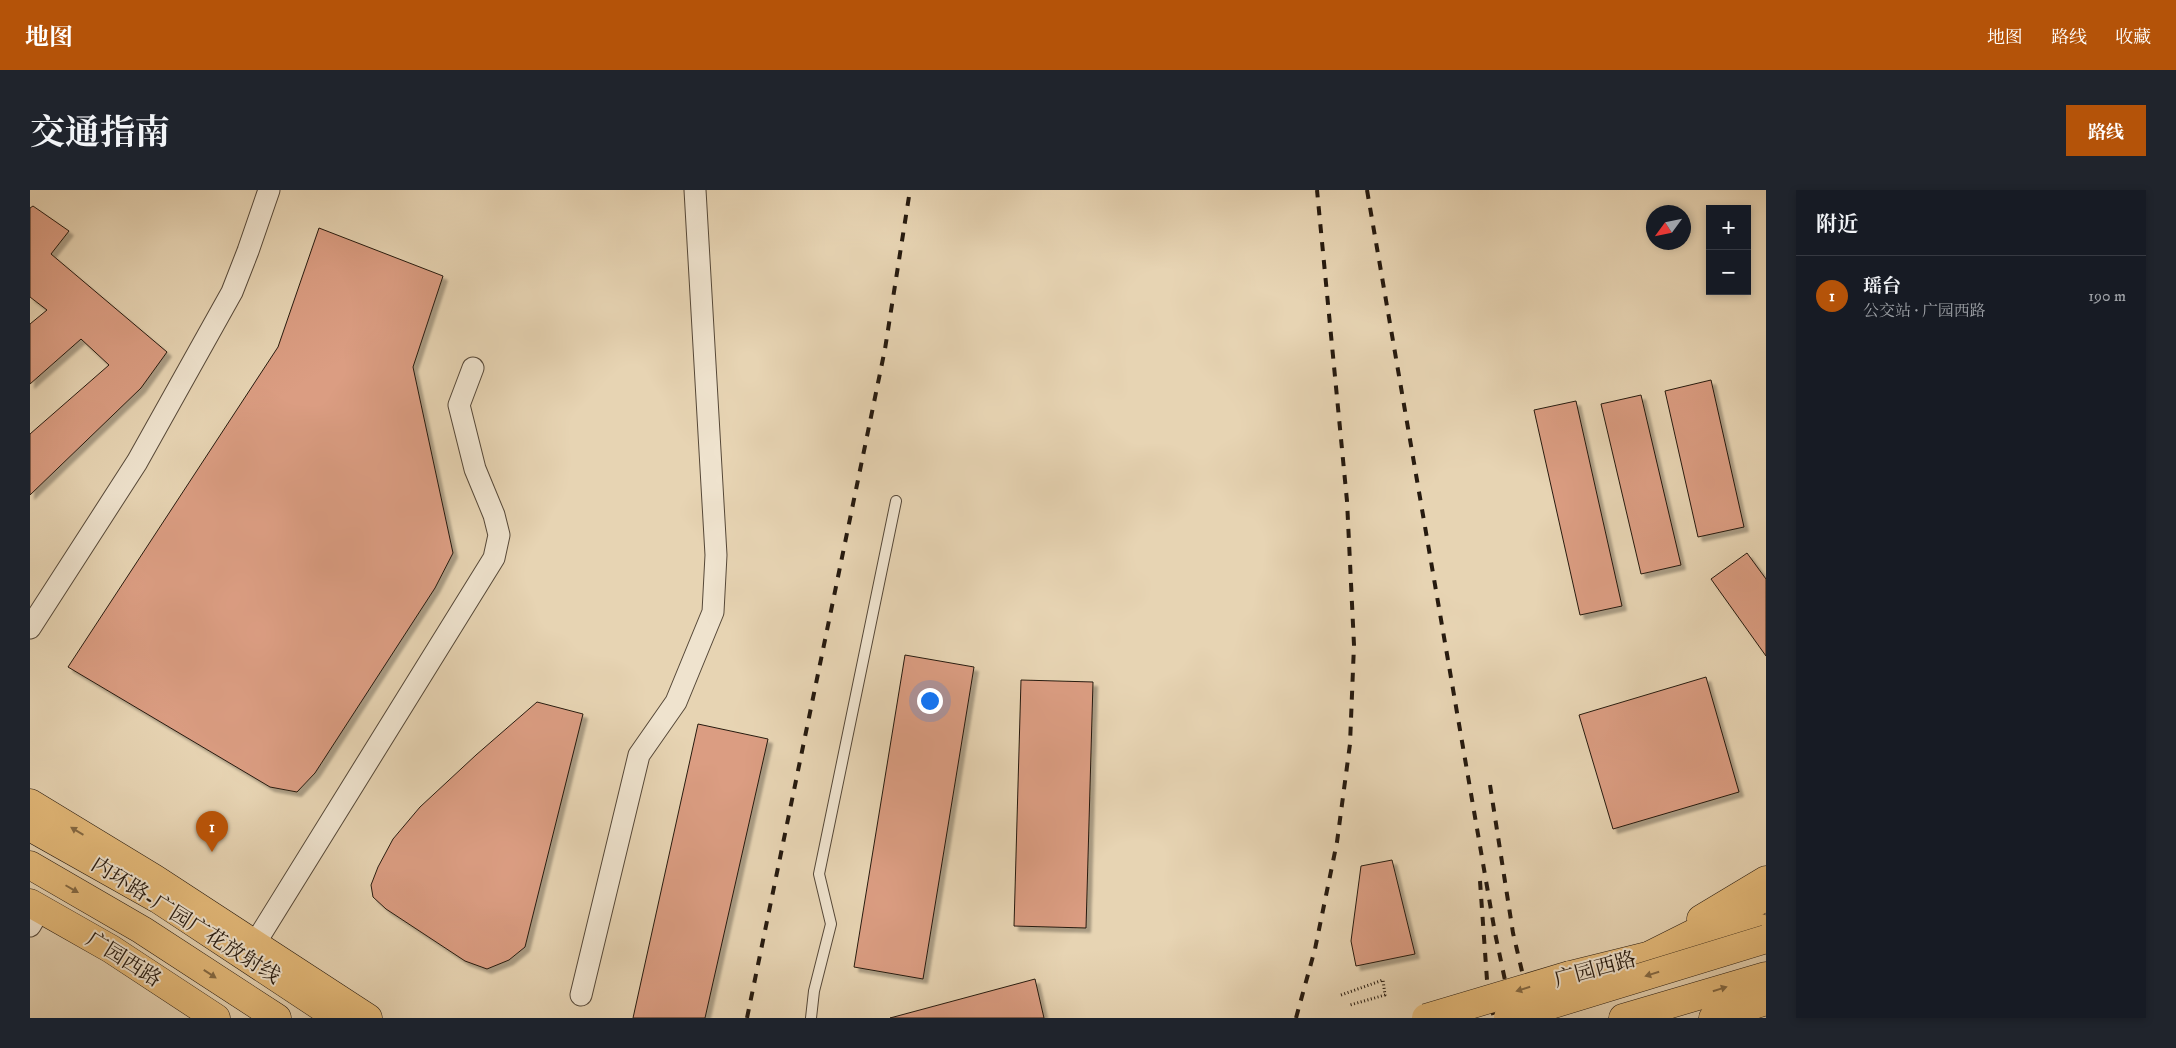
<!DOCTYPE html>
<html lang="zh">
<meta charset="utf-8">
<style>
body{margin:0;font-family:"IM FELL DW Pica","Noto Serif SC",serif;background:#20242c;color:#f1f3f6}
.controls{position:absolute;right:15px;top:15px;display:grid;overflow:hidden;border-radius:0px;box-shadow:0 2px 8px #0003}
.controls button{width:45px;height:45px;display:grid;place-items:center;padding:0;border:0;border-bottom:1px solid #363941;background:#171b24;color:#f1f3f6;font:25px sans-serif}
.compass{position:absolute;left:1616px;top:15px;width:45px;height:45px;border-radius:50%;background:#171b24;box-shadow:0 2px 8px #0003;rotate:237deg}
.you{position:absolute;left:899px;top:510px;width:18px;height:18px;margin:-12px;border:4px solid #fff;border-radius:50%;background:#1a73e8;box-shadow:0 0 0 8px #1a73e833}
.badge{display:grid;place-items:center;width:32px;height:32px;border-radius:50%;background:#b45309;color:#fff;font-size:16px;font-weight:700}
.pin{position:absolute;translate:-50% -41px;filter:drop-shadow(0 1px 2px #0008)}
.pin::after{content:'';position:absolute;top:26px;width:18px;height:15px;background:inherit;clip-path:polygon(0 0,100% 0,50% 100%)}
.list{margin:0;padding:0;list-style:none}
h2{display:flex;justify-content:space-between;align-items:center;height:65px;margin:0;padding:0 20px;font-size:21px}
h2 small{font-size:16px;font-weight:400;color:#9ea1a6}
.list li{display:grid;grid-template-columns:32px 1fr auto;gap:15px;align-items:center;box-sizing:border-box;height:80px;padding:0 20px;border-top:1px solid #363941}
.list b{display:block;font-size:19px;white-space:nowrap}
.list p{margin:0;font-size:16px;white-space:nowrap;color:#9ea1a6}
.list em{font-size:16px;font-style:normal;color:#9ea1a6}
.map{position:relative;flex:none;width:1736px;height:828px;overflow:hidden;border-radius:0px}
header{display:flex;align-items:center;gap:30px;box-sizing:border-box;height:70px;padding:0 25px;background:#b45309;color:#fff}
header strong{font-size:24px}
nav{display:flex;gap:28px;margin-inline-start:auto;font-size:18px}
.intro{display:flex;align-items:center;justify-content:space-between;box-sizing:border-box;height:120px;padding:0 30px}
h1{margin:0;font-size:35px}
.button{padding:12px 22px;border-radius:0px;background:#b45309;color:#fff;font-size:18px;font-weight:700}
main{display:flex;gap:30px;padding:0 30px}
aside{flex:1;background:#171b24;border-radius:0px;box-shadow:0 2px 8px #0003}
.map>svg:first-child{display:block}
</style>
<header>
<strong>地图</strong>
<nav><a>地图</a><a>路线</a><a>收藏</a></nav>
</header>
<div class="intro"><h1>交通指南</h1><a class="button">路线</a></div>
<main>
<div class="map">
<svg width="1736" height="828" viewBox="0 0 1736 828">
<defs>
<filter id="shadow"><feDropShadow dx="4.5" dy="4.5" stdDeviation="1" flood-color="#0004"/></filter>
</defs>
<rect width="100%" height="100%" fill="#e7d4b3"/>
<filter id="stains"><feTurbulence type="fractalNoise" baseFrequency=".004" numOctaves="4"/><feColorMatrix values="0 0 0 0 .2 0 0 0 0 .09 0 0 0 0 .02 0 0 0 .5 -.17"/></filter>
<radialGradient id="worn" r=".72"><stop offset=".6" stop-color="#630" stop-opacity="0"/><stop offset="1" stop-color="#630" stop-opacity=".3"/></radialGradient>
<g fill="#db9d82" stroke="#261a0f" filter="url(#shadow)">
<polygon points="3,16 39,41 21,64 137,162 111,198 0,305 0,244 79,175 51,149 0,194 0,134 17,120 0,107 0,18"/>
<polygon points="289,38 413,86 383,177 423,363 405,398 285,583 267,602 240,597 38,477 248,157"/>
<polygon points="1681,190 1714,337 1668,347 1635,201"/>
<polygon points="1611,205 1651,375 1611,384 1571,214"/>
<polygon points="1546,211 1592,416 1550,425 1504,220"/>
<polygon points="1717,363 1736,389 1736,466 1681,389"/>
<polygon points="875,465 944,477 893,789 824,777"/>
<polygon points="1676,487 1709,602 1583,639 1549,525"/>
<polygon points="991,490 1063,492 1056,738 984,736"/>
<polygon points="507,512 553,524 495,757 479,770 457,779 435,771 356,719 343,707 341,695 348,677 363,649 390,617 446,565"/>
<polygon points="668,534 738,549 675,828 603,828"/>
<polygon points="1362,670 1385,764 1326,776 1321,751 1331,676"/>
<polygon points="1005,789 1014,828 860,828"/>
</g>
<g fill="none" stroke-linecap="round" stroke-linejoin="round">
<defs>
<polyline id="service" points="781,828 784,801 801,734 789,684 866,311"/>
<g id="minor">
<polyline points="0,438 107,272 202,102 218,61 239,0"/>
<polyline points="0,736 10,719"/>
<polyline points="224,755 464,368 469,345 464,325 445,279 429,215 443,178"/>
<polyline points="551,805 609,565 646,512 683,422 686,365 665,0"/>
</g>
<g id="primary">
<polyline points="0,613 125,689 338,828"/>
<polyline points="0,713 81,759 186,828"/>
<polyline points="1671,729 1736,690"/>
<polyline points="1540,785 1730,738"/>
<polyline points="1683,828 1736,811"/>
</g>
<g id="trunk">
<polyline points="0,637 128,709 308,828"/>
<polyline points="0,675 112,740 247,828"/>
<polyline points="1622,764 1736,707"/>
<polyline points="1593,828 1736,786"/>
</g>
</defs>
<use href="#service" stroke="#564838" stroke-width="12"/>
<use href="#minor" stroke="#564838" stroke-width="23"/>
<use href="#primary" stroke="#261a0f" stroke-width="29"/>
<use href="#trunk" stroke="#261a0f" stroke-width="29"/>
<polyline stroke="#261a0f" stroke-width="3" stroke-dasharray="1 2.5" stroke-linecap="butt" points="1311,805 1353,790 1355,805 1320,815"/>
<use href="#service" stroke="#efe3ce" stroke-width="10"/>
<use href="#minor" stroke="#efe3ce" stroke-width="21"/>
<use href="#primary" stroke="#e4ba7a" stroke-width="28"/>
<use href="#trunk" stroke="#e4ba7a" stroke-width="28"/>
<g stroke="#261a0f" stroke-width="4" stroke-dasharray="9 9" stroke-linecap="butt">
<polyline points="1337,0 1465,743 1483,828"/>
<polyline points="1460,595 1483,743 1503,828"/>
<polyline points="1450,691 1458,804 1464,828"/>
<polyline points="717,828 855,159 880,0"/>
<polyline points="1266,828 1285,759 1307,652 1320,554 1324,455 1317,311 1287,0"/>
</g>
<defs>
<polyline id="primary-bridge" points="1396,828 1540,785"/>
<polyline id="trunk-bridge" points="1478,828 1736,749"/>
</defs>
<use href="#primary-bridge" stroke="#261a0f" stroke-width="29" stroke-linecap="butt"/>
<use href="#trunk-bridge" stroke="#261a0f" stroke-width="29" stroke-linecap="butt"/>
<use href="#primary-bridge" stroke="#e4ba7a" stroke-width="28"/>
<use href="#trunk-bridge" stroke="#e4ba7a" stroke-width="28"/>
</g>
<defs><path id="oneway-solid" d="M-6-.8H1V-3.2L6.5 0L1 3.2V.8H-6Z" transform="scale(1.25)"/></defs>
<g fill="#856a44">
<use href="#oneway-solid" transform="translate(47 641) rotate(-149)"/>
<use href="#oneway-solid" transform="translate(42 699) rotate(30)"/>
<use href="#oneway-solid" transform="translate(180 784) rotate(33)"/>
<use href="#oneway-solid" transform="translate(1622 784) rotate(163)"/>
<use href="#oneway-solid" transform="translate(1493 799) rotate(163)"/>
<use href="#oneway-solid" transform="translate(1690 799) rotate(-17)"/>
</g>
<g text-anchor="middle" stroke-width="4" stroke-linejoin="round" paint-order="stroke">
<g font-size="21" fill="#261a0f" stroke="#efe3ce">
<text transform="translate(156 730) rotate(32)" y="7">内环路-广园广花放射线</text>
<text transform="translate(94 769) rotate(32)" y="7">广园西路</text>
<text transform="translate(1565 779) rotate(-15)" y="7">广园西路</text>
</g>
</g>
<rect width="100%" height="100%" filter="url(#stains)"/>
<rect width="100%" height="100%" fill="url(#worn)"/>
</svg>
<div class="controls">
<button>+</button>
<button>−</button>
</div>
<svg class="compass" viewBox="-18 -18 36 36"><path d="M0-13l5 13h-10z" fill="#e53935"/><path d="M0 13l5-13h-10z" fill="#9ea1a6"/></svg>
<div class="you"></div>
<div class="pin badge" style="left:182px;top:662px">1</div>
</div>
<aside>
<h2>附近<small></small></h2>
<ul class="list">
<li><span class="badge">1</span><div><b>瑶台</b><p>公交站 · 广园西路</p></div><em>190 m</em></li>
</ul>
</aside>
</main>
